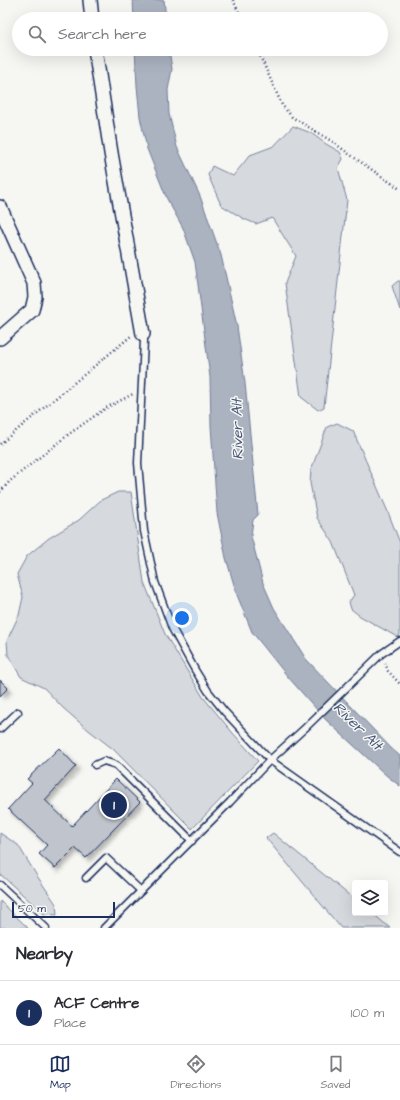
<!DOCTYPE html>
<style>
body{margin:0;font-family:"Architects Daughter",sans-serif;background:#f7f7f7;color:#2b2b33}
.controls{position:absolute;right:12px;bottom:12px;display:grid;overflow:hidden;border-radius:4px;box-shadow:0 4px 16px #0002}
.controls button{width:36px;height:36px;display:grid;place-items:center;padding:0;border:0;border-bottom:1px solid #e1e1e2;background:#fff;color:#2b2b33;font:20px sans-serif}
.scale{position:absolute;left:12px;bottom:10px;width:103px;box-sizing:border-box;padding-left:4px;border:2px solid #1b2f5e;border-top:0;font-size:11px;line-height:14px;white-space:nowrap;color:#1b2f5e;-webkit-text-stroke:3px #f6f6f2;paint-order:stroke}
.you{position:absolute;left:182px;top:618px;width:14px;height:14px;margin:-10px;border:3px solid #fff;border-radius:50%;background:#1a73e8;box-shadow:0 0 0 6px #1a73e833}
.badge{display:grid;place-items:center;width:26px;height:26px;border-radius:50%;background:#1b2f5e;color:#fff;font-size:13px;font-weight:700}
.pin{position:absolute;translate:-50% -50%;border:2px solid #fff;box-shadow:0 1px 4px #0006}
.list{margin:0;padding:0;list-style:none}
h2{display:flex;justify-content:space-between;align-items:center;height:52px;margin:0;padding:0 16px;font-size:17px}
h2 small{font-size:13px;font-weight:400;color:#7c7c81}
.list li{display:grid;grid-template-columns:26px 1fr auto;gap:12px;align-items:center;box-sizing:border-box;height:64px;padding:0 16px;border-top:1px solid #e1e1e2}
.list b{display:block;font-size:15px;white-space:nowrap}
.list p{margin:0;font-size:13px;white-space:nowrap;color:#7c7c81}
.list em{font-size:13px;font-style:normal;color:#7c7c81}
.icon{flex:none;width:22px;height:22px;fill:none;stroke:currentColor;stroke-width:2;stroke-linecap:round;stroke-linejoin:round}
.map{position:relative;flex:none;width:400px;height:928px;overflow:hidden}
.search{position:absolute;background:#fff;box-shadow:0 4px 16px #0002;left:12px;right:12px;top:12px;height:44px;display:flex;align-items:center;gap:10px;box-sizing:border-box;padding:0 14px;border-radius:22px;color:#7c7c81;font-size:15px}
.sheet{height:116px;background:#fff}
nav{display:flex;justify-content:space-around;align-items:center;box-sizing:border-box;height:56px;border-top:1px solid #e1e1e2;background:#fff;font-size:11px;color:#7c7c81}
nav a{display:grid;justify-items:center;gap:2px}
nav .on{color:#1b2f5e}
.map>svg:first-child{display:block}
</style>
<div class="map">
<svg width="400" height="928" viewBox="0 0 400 928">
<defs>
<filter id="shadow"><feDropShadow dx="3.5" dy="3.5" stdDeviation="2" flood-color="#0004"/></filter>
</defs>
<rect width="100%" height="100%" fill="#f6f6f2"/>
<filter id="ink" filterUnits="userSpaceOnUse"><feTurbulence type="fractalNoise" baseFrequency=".025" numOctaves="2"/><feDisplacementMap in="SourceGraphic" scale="8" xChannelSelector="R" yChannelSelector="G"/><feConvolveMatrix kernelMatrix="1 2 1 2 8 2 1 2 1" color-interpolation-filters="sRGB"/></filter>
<g filter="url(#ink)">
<g fill="#d6d9dd" stroke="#78849e">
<polygon points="293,126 311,133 326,144 340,152 343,159 338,168 347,200 324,407 318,410 301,397 285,283 296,256 272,218 256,224 244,219 221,205 208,175 212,166 233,176 250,155 274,146"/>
<polygon points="398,281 400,281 400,310 392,286"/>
<polygon points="337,423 353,431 388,512 400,543 400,635 397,637 360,616 351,609 349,602 354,595 333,542 317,518 310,483 311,470 327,427"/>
<polygon points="118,492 131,492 144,582 165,634 203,697 232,732 258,761 192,829 113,749 86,728 63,708 44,688 21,677 8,655 7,641 10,634 19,615 23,597 17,574 27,556 49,538 79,520 101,500"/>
<polygon points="0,833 18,845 37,876 56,904 57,915 44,914 0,874"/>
<polygon points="273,833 355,900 355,913 372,913 390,928 341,928 266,838"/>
<polygon points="0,901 28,928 0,928"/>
</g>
<g fill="#abb2c0" stroke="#717e99">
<polygon points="133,0 164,0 166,19 134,19"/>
<polygon points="135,49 169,49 172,69 168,90 169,114 177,147 200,196 221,255 237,326 245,383 258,515 253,520 251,536 263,583 274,608 306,659 391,748 400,756 400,786 387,776 326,720 288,677 252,632 237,595 226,558 217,513 211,426 210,377 195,262 183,228 167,199 147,149 140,117 137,86"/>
</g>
<g fill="#c0c4cd" stroke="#1b2f5e" filter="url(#shadow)">
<polygon points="0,680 8,688 0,696"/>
<polygon points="59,748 76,766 45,800 72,826 116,779 140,802 86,858 75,848 55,868 39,854 47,845 8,809 32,783 27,779"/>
</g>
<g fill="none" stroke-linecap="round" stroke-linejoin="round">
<defs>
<g id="service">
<polyline points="143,334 144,341 138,463 144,531 155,582 172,628 195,670 208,691 224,711 270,760 400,852"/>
<polyline points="0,729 18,712"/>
<polyline points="95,765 104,761 116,765 192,841"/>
<polyline points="86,878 106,858 141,891"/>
<polyline points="0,885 46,928"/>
<polyline points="104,928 230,802 270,760 305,728 381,654 400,641"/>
</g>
<g id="minor">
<polyline points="90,0 92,19"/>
<polyline points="95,49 111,153 143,334"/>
<polyline points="0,207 34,283 35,297 32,310 0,338"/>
</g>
</defs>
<use href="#service" stroke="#1b2f5e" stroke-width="9"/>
<use href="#minor" stroke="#1b2f5e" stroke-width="16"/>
<g stroke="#1b2f5e" stroke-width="2.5" stroke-dasharray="1 3" stroke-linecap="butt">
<polyline points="233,0 242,19"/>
<polyline points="257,49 282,105 292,117 333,142 349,154 400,189"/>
<polyline points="0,444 131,336"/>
<polyline points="0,492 10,481 69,434 106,408 133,394"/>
<polyline points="385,663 388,671 400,684"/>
</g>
<use href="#service" stroke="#f6f6f2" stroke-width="6"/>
<use href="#minor" stroke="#f6f6f2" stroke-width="13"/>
</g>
</g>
<g text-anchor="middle" stroke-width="3" stroke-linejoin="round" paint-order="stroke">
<g font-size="15" font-style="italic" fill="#46567b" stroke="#f6f6f2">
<text transform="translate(237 429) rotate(-91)" y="5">River Alt</text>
<text transform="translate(358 726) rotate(44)" y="5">River Alt</text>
</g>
</g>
</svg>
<div class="controls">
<button><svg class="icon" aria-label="layers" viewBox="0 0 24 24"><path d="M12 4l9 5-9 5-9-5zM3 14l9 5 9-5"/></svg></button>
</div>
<div class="scale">50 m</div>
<div class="you"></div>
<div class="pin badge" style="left:114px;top:805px">1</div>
<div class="search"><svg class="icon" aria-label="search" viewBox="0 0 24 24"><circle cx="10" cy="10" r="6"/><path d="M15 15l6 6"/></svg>Search here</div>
</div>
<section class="sheet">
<h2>Nearby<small></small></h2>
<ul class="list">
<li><span class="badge">1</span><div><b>ACF Centre</b><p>Place</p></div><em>100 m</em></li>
</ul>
</section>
<nav>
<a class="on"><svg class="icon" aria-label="map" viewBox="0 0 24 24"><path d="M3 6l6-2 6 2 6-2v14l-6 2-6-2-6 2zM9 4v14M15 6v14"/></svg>Map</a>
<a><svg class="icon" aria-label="directions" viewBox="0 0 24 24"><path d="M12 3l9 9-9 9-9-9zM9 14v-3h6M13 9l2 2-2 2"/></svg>Directions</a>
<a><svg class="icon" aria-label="saved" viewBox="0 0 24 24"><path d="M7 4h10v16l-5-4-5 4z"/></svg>Saved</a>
</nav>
